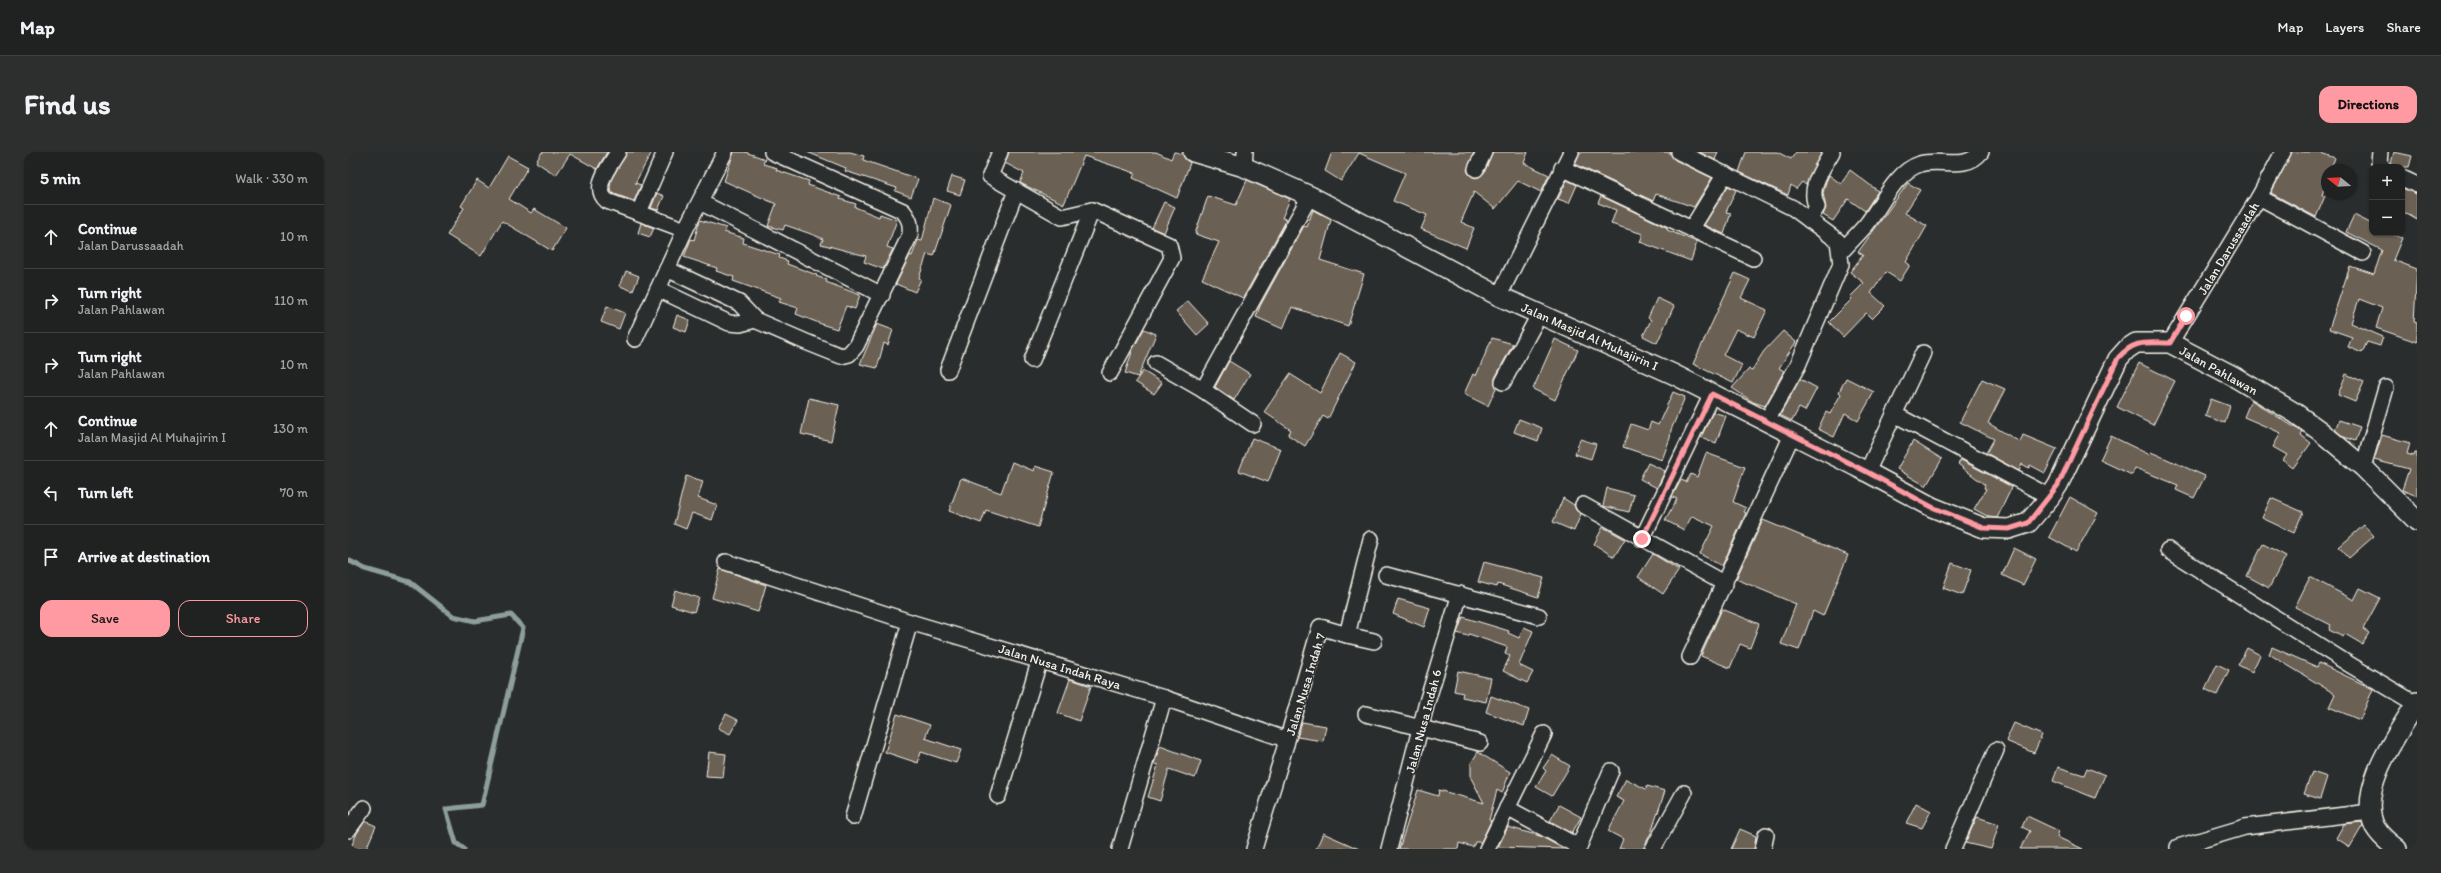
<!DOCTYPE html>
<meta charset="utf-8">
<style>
body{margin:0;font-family:Itim,sans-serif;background:#2d2f2f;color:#f1f3f6}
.controls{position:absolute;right:12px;top:12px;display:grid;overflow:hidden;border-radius:8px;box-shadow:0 1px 3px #0004}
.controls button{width:36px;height:36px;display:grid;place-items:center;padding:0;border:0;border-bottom:1px solid #3d3f40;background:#202222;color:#f1f3f6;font:20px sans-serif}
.compass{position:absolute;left:1973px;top:12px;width:36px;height:36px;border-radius:50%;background:#202222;box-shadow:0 1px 3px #0004;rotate:288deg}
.stop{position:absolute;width:12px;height:12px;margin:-9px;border:3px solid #ff9aa2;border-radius:50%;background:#fff}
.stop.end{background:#ff9aa2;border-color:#fff;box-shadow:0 1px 4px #0008}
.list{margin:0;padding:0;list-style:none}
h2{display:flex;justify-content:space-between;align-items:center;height:52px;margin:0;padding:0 16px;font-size:17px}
h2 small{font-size:13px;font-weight:400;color:#a2a4a5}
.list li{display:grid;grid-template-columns:26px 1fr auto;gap:12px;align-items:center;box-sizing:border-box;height:64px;padding:0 16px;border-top:1px solid #3d3f40}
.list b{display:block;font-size:15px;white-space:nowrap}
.list p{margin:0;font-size:13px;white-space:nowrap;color:#a2a4a5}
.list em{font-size:13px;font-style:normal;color:#a2a4a5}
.actions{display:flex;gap:8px;padding:12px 16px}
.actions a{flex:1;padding:9px 0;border:1px solid #ff9aa2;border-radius:12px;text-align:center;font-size:14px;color:#ff9aa2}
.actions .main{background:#ff9aa2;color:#111}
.icon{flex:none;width:22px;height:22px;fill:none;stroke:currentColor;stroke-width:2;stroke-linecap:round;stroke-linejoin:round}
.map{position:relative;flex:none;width:2069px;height:697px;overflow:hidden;border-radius:12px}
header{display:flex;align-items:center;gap:24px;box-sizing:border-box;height:56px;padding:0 20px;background:#202222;border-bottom:1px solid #3d3f40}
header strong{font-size:19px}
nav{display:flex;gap:22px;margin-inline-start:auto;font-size:14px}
.intro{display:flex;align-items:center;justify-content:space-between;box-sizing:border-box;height:96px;padding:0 24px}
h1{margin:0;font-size:28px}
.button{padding:10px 18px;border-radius:12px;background:#ff9aa2;color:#111;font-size:14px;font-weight:700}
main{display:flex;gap:24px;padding:0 24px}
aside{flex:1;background:#202222;border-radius:12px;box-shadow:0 1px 3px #0004}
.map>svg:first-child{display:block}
</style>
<header>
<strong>Map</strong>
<nav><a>Map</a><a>Layers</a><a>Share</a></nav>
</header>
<div class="intro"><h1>Find us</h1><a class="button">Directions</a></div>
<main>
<aside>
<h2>5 min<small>Walk · 330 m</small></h2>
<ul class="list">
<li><svg class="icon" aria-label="ahead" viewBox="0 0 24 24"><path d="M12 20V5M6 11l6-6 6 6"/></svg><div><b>Continue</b><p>Jalan Darussaadah</p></div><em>10 m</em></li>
<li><svg class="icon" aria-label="right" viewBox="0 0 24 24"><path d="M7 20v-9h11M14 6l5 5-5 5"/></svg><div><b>Turn right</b><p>Jalan Pahlawan</p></div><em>110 m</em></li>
<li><svg class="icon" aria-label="right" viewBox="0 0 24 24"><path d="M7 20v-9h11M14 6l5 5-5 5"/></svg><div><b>Turn right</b><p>Jalan Pahlawan</p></div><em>10 m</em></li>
<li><svg class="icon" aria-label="ahead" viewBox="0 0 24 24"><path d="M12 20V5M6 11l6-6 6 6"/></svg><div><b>Continue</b><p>Jalan Masjid Al Muhajirin I</p></div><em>130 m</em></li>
<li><svg class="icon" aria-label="left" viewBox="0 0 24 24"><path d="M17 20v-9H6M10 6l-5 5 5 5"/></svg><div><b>Turn left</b></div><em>70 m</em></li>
<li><svg class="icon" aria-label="arrive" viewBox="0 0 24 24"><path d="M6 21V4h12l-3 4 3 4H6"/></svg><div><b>Arrive at destination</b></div></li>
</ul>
<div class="actions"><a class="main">Save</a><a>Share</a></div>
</aside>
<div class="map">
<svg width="2069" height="697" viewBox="0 0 2069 697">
<rect width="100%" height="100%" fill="#2a2d2e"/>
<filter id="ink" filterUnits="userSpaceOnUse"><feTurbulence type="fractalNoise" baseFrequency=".025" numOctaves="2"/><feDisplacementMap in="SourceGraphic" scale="8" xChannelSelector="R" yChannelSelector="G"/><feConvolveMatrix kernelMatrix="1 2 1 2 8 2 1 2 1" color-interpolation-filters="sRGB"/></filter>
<g filter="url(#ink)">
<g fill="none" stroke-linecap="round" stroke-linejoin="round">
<polyline stroke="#8d9e9d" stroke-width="5" points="0,408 17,417 62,430 105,464 127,469 163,463 175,476 134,653 98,657 108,691 116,697"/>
</g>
<g fill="#6b6052" stroke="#f4f1e8">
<polygon points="194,0 259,0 249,17 222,2 208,23 188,10"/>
<polygon points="279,0 304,0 287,31 293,33 286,49 264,41 262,36 263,28"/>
<polygon points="386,0 397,0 417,7 415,12 429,16 428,18 461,29 460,33 493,45 492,47 508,52 507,55 531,65 532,62 549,68 539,95 545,97 535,117 516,110 518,104 473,92 475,87 466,83 437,73 435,78 420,74 428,52 376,29"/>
<polygon points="459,0 502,0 516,4 515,8 570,27 563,45 547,39 549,36 497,19 498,16"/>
<polygon points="661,0 808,0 823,7 826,0 828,0 834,2 842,11 829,46 785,26 787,21 736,4 716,52 672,31 676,21 657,11"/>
<polygon points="984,0 1126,0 1119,18 1121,22 1128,26 1136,21 1145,0 1180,0 1176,11 1201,23 1193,40 1170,29 1147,57 1126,40 1113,70 1126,76 1118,96 1073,77 1079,63 1045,49 1057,21 1011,1 993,29 977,19"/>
<polygon points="1232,0 1318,0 1322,1 1327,8 1364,26 1346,55 1308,42 1305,49 1227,12"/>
<polygon points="1351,0 1370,0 1367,8"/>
<polygon points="1398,0 1429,0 1443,7 1448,0 1474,0 1458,33 1454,30 1448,37 1443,33 1440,43 1391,20"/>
<polygon points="1944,0 1970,0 1987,6 1982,18 1979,18 1979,28 1974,43 1977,44 1968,65 1923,41"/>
<polygon points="2046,0 2064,4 2061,15 2044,15 2043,11"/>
<polygon points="160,4 180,15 161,47 183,61 186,57 218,76 204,99 154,69 133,104 99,83 116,56 113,54 129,28 141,36"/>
<polygon points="1502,18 1530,39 1517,59 1500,47 1485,69 1475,63 1478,56 1475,41 1478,30 1481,23 1493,32"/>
<polygon points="604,24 617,28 612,43 599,39"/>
<polygon points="899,28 942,47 934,66 939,67 895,146 854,127 871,90 847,82 860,44 888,53"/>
<polygon points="1219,28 1229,33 1221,51 1210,47"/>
<polygon points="1560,31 1572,38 1557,61 1579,74 1558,110 1562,113 1552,129 1538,120 1523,141 1537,154 1524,167 1518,161 1495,185 1481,170 1504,147 1502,145 1516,131 1502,120 1515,103 1510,100"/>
<polygon points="1380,34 1388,38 1378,60 1383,61 1376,82 1356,73"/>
<polygon points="2054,36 2069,42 2069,68 2054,59"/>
<polygon points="309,41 316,44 310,58 303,56"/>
<polygon points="1253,44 1320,76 1319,78 1349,90 1343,109 1292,90 1295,82 1263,72 1268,58 1250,51"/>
<polygon points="585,46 603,53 586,104 579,102 571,126 573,127 567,140 548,132 562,103 564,104 570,88 574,89"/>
<polygon points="816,50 827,55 816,81 804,76"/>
<polygon points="965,58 983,68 972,108 1016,122 1000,174 944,155 935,177 908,165 912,154 956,74 959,75"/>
<polygon points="2006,63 2024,72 2024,81 2040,81 2054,86 2045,108 2069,117 2066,170 2069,171 2069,190 2028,176 2034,156 2011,147 2003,171 2035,185 2032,194 2019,190 2014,201 2000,195 2004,185 1981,177 2002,114 2026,122 2034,98 1998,80"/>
<polygon points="352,68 378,76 376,80 396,86 395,91 432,103 431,106 440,109 439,112 469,123 468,124 479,128 478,130 512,143 507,157 498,154 489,177 476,173 448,162 450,156 431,150 433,146 385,129 386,125 368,119 369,116 336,105 343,87 346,88"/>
<polygon points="293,71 306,76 302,85 290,81"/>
<polygon points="278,119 291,124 285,139 272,134"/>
<polygon points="1387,121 1402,128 1393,146 1419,158 1406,185 1388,177 1375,203 1394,213 1385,231 1345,212"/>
<polygon points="1309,146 1326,154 1309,191 1295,184 1303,168 1300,166"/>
<polygon points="840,149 861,172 849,183 828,159"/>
<polygon points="259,154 277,161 271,177 253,170"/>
<polygon points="329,163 342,168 338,180 325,175"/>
<polygon points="529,172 545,178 540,193 536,191 529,216 512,212"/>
<polygon points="796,177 808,182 790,225 777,221 785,197"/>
<polygon points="1435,179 1448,190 1431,216 1436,219 1417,254 1405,250 1384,236 1401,217 1404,218 1416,199"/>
<polygon points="1144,186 1165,192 1147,226 1148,236 1140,254 1116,242 1125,222 1128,224"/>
<polygon points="1207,187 1230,198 1207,248 1185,237"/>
<polygon points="992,201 1008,210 980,267 975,264 957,294 940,283 943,278 916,260 942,222 972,241"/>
<polygon points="881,209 902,222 886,248 867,235"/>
<polygon points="1791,211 1827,229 1805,273 1769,255"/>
<polygon points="795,219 814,231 806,242 787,230"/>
<polygon points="1998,222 2016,230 2007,250 1990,243"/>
<polygon points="1498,226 1526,240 1510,269 1497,261 1486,285 1470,277 1478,260 1482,262 1493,242 1491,240"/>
<polygon points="1452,227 1469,236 1457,259 1451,256 1444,269 1432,263"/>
<polygon points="1634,227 1657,237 1640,271 1672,290 1675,283 1709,297 1697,321 1682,313 1681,316 1674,312 1671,319 1638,301 1646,287 1612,270"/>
<polygon points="1325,240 1337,245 1323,278 1322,286 1314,308 1275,295 1283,272 1300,278 1303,270 1310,273"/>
<polygon points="461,246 491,253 483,289 453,282"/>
<polygon points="1863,247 1882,254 1877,271 1857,264"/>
<polygon points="1903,248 1954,280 1953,283 1963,291 1945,316 1935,308 1939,303 1925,295 1933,281 1896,265"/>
<polygon points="1365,260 1378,264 1368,291 1353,285"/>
<polygon points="1171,267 1194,276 1190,289 1166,280"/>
<polygon points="1991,268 2012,275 2007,289 1996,285 1987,278"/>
<polygon points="2034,283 2062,291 2059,302 2066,304 2067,301 2069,301 2069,344 2054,338 2061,317 2026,308"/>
<polygon points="1763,284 1802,303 1803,300 1857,324 1846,346 1828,338 1830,333 1787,316 1784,323 1752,308"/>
<polygon points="904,286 933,297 920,330 891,319"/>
<polygon points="1232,287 1248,292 1243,307 1227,302"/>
<polygon points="1565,289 1594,307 1578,334 1549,317"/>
<polygon points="1358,301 1397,315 1385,350 1398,356 1396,360 1398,361 1374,414 1352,402 1366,374 1344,364 1336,378 1317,368 1329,347 1324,345 1333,328 1338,330 1343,322 1349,325"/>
<polygon points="1613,308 1664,335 1649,366 1641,365 1626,357 1638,337 1636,336 1637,333 1610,312"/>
<polygon points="664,310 686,319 687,314 706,320 690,375 638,358 633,371 601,359 613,326 653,341"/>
<polygon points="1300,311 1317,319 1309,336 1292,327"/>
<polygon points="338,324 355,329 350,346 369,353 364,368 344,361 338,377 326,372"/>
<polygon points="1259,336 1286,343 1281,360 1255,354"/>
<polygon points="1722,345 1750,361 1728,400 1701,385"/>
<polygon points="1215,346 1226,353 1228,358 1233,362 1226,379 1205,370"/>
<polygon points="1923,346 1955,360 1946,381 1914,366"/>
<polygon points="1415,368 1500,403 1475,464 1465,459 1451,498 1433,492 1448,452 1388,427"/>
<polygon points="2016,373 2026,384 2001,406 1991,395"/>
<polygon points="1255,375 1277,387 1266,405 1246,392"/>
<polygon points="1915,392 1938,404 1921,436 1899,424"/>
<polygon points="1666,396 1688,407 1675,433 1654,423"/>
<polygon points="1305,402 1331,418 1315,442 1290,425"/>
<polygon points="1136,410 1196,426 1190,445 1150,432 1149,435 1130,430"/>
<polygon points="1604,411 1623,418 1614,443 1595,436"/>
<polygon points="372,417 418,433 410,460 364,446"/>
<polygon points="1962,425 2006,448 2012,436 2032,446 2015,477 2021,481 2014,492 1997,482 1995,485 1981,478 1983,473 1947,455"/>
<polygon points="327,438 351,446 346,460 323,453"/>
<polygon points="1050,447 1082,456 1076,475 1045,462"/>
<polygon points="1374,457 1411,472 1402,496 1392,492 1382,516 1353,504"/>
<polygon points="1115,465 1161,479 1160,481 1171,486 1176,475 1185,479 1171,513 1185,520 1179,531 1155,519 1162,504 1157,502 1159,495 1121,482 1120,484 1109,481"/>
<polygon points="1924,495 1969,515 1971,511 2025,537 2012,568 1981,555 1987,542 1921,502"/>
<polygon points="1899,496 1912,503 1904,520 1890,513"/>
<polygon points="1869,512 1881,518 1869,543 1857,537"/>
<polygon points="1110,519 1143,526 1138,550 1114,545 1115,541 1106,539"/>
<polygon points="722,527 743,534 731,569 710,561"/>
<polygon points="1143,544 1181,558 1176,574 1138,560"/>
<polygon points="378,562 390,568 382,582 370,576"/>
<polygon points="549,562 582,573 577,586 613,598 608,611 573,600 570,611 537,600"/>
<polygon points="954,570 978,574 975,589 949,585"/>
<polygon points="1666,571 1694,583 1686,601 1658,589"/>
<polygon points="812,594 853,609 847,626 821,617 812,649 800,645 810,613 806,612"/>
<polygon points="361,600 378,602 375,625 358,624"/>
<polygon points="1130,600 1162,620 1154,641 1149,638 1141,668 1143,669 1133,690 1127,690 1125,695 1111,691 1110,697 1051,697 1070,638 1090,644 1091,638 1136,651 1123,626 1123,611"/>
<polygon points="1204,603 1222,614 1204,644 1188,635 1198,619 1195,616"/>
<polygon points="1710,615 1736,623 1739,616 1757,623 1747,646 1705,629"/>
<polygon points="1964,620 1979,625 1972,647 1956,642"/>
<polygon points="1278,627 1298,637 1299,634 1317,639 1303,681 1295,697 1271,697 1275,687 1260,679 1276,649 1268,645"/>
<polygon points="1568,651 1583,659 1574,676 1558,671"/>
<polygon points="1211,653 1233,665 1224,681 1202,669"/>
<polygon points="1679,664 1711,679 1709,685 1735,697 1672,697 1682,679 1674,675"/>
<polygon points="1629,665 1651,672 1643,697 1617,691"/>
<polygon points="17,669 28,674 18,697 2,697 9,681"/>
<polygon points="2014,670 2015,673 2002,695 1988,686 1996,672"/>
<polygon points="1160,675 1192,684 1216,697 1150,695"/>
<polygon points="1392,677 1408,684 1406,697 1383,697"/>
<polygon points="975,681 1011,697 968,697"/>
</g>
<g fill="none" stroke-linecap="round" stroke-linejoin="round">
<defs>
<g id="minor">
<path d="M270,0C261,15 243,35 259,49L337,78"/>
<polyline points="652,0 642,24 714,65 744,58 821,93 824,106 762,221"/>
<polyline points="1331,0 1445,56 1490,89 1493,112 1450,213 1418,270"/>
<polyline points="2032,0 2031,10 2035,15"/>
<polyline points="896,15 897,0"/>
<polyline points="1214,16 1405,106"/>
<polyline points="1128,17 1136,0"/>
<polyline points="2054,26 2069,33"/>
<polyline points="1911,45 2015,101"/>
<polyline points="352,50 534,143"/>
<polyline points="291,60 317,0"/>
<path d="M1461,68L1469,55C1459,36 1475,16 1484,0"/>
<polyline points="1344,76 1377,22"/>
<path d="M1493,100C1501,91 1510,82 1518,73C1534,53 1547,20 1572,12C1593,6 1618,19 1633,0"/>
<path d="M319,117L391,151L407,168L458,190L493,204L501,202L508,194L562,83C563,72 562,68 555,59L424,0"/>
<polyline points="310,137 381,171 392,172 407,168"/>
<polyline points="1151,144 1223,0"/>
<polyline points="287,187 337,78 377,0"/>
<polyline points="1822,191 1911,45 1935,0"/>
<polyline points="684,208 744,58"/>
<polyline points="808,211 855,238 905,272"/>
<polyline points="600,218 668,39"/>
<polyline points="1155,230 1192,161"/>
<polyline points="855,238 962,44"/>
<polyline points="1546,262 1702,345"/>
<polyline points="2015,315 2038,236"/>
<polyline points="1519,320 1575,201"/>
<polyline points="1235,353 1377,432"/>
<polyline points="1294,387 1364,242"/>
<polyline points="1820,398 1999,511 2068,552"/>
<polyline points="378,410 562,470 816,546 934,586 938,592 906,697"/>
<polyline points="1038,423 1191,464"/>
<polyline points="999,483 1026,489"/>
<polyline points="1342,505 1444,283"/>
<polyline points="1018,562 1132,591"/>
<polyline points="938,592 972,475 999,483 1023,387"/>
<polyline points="650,644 692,507"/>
<polyline points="1159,656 1231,695"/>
<polyline points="505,665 562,470"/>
<polyline points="0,678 16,656"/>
<polyline points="1830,695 1897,675 2022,660"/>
<polyline points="772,697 816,546"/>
<polyline points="1041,697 1079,550 1112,442"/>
<polyline points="1139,697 1196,582"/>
<polyline points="1230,697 1263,619"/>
<polyline points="1305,697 1336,641"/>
<polyline points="1415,697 1418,683"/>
<polyline points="1605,697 1648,598"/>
</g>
<g id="tertiary">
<polyline points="845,0 896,15 962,44 1151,144 1325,222 1519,320 1584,355 1636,376 1661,377 1680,371 1702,345 1710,333 1770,207 1779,197 1788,191 1822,191 1885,224 1947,261 1972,279 2015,315 2069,369"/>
<path d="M2049,697C2041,691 2032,684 2027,675C2008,637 2050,582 2069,550"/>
</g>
</defs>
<use href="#minor" stroke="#f4f1e8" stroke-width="18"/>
<use href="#tertiary" stroke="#f4f1e8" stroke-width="22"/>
<use href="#minor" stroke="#2a2d2e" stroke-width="15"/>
<use href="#tertiary" stroke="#2a2d2e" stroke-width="19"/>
</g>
</g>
<g fill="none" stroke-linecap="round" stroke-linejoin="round" filter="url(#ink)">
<path stroke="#ff9aa2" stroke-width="5" d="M1294,387L1364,242L1519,320L1584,355L1636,376L1661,377L1680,371L1710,333L1770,206C1787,187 1798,191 1822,191L1838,164"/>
</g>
<g text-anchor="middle" stroke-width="3" stroke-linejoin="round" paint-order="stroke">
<g font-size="13" fill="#f4f1e8" stroke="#2a2d2e">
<text transform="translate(1880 96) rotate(-59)" y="5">Jalan Darussaadah</text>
<text transform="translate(1242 184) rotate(24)" y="5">Jalan Masjid Al Muhajirin I</text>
<text transform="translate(1871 218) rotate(29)" y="5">Jalan Pahlawan</text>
<text transform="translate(712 514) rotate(17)" y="5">Jalan Nusa Indah Raya</text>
<text transform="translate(957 532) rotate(-73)" y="5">Jalan Nusa Indah 7</text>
<text transform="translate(1075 569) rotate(-75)" y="5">Jalan Nusa Indah 6</text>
</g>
</g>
</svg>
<div class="controls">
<button>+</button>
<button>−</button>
</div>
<svg class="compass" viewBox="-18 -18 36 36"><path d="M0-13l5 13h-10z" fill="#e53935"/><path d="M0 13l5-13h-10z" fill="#a2a4a5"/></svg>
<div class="stop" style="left:1838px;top:164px"></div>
<div class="stop end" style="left:1294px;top:387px"></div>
</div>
</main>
